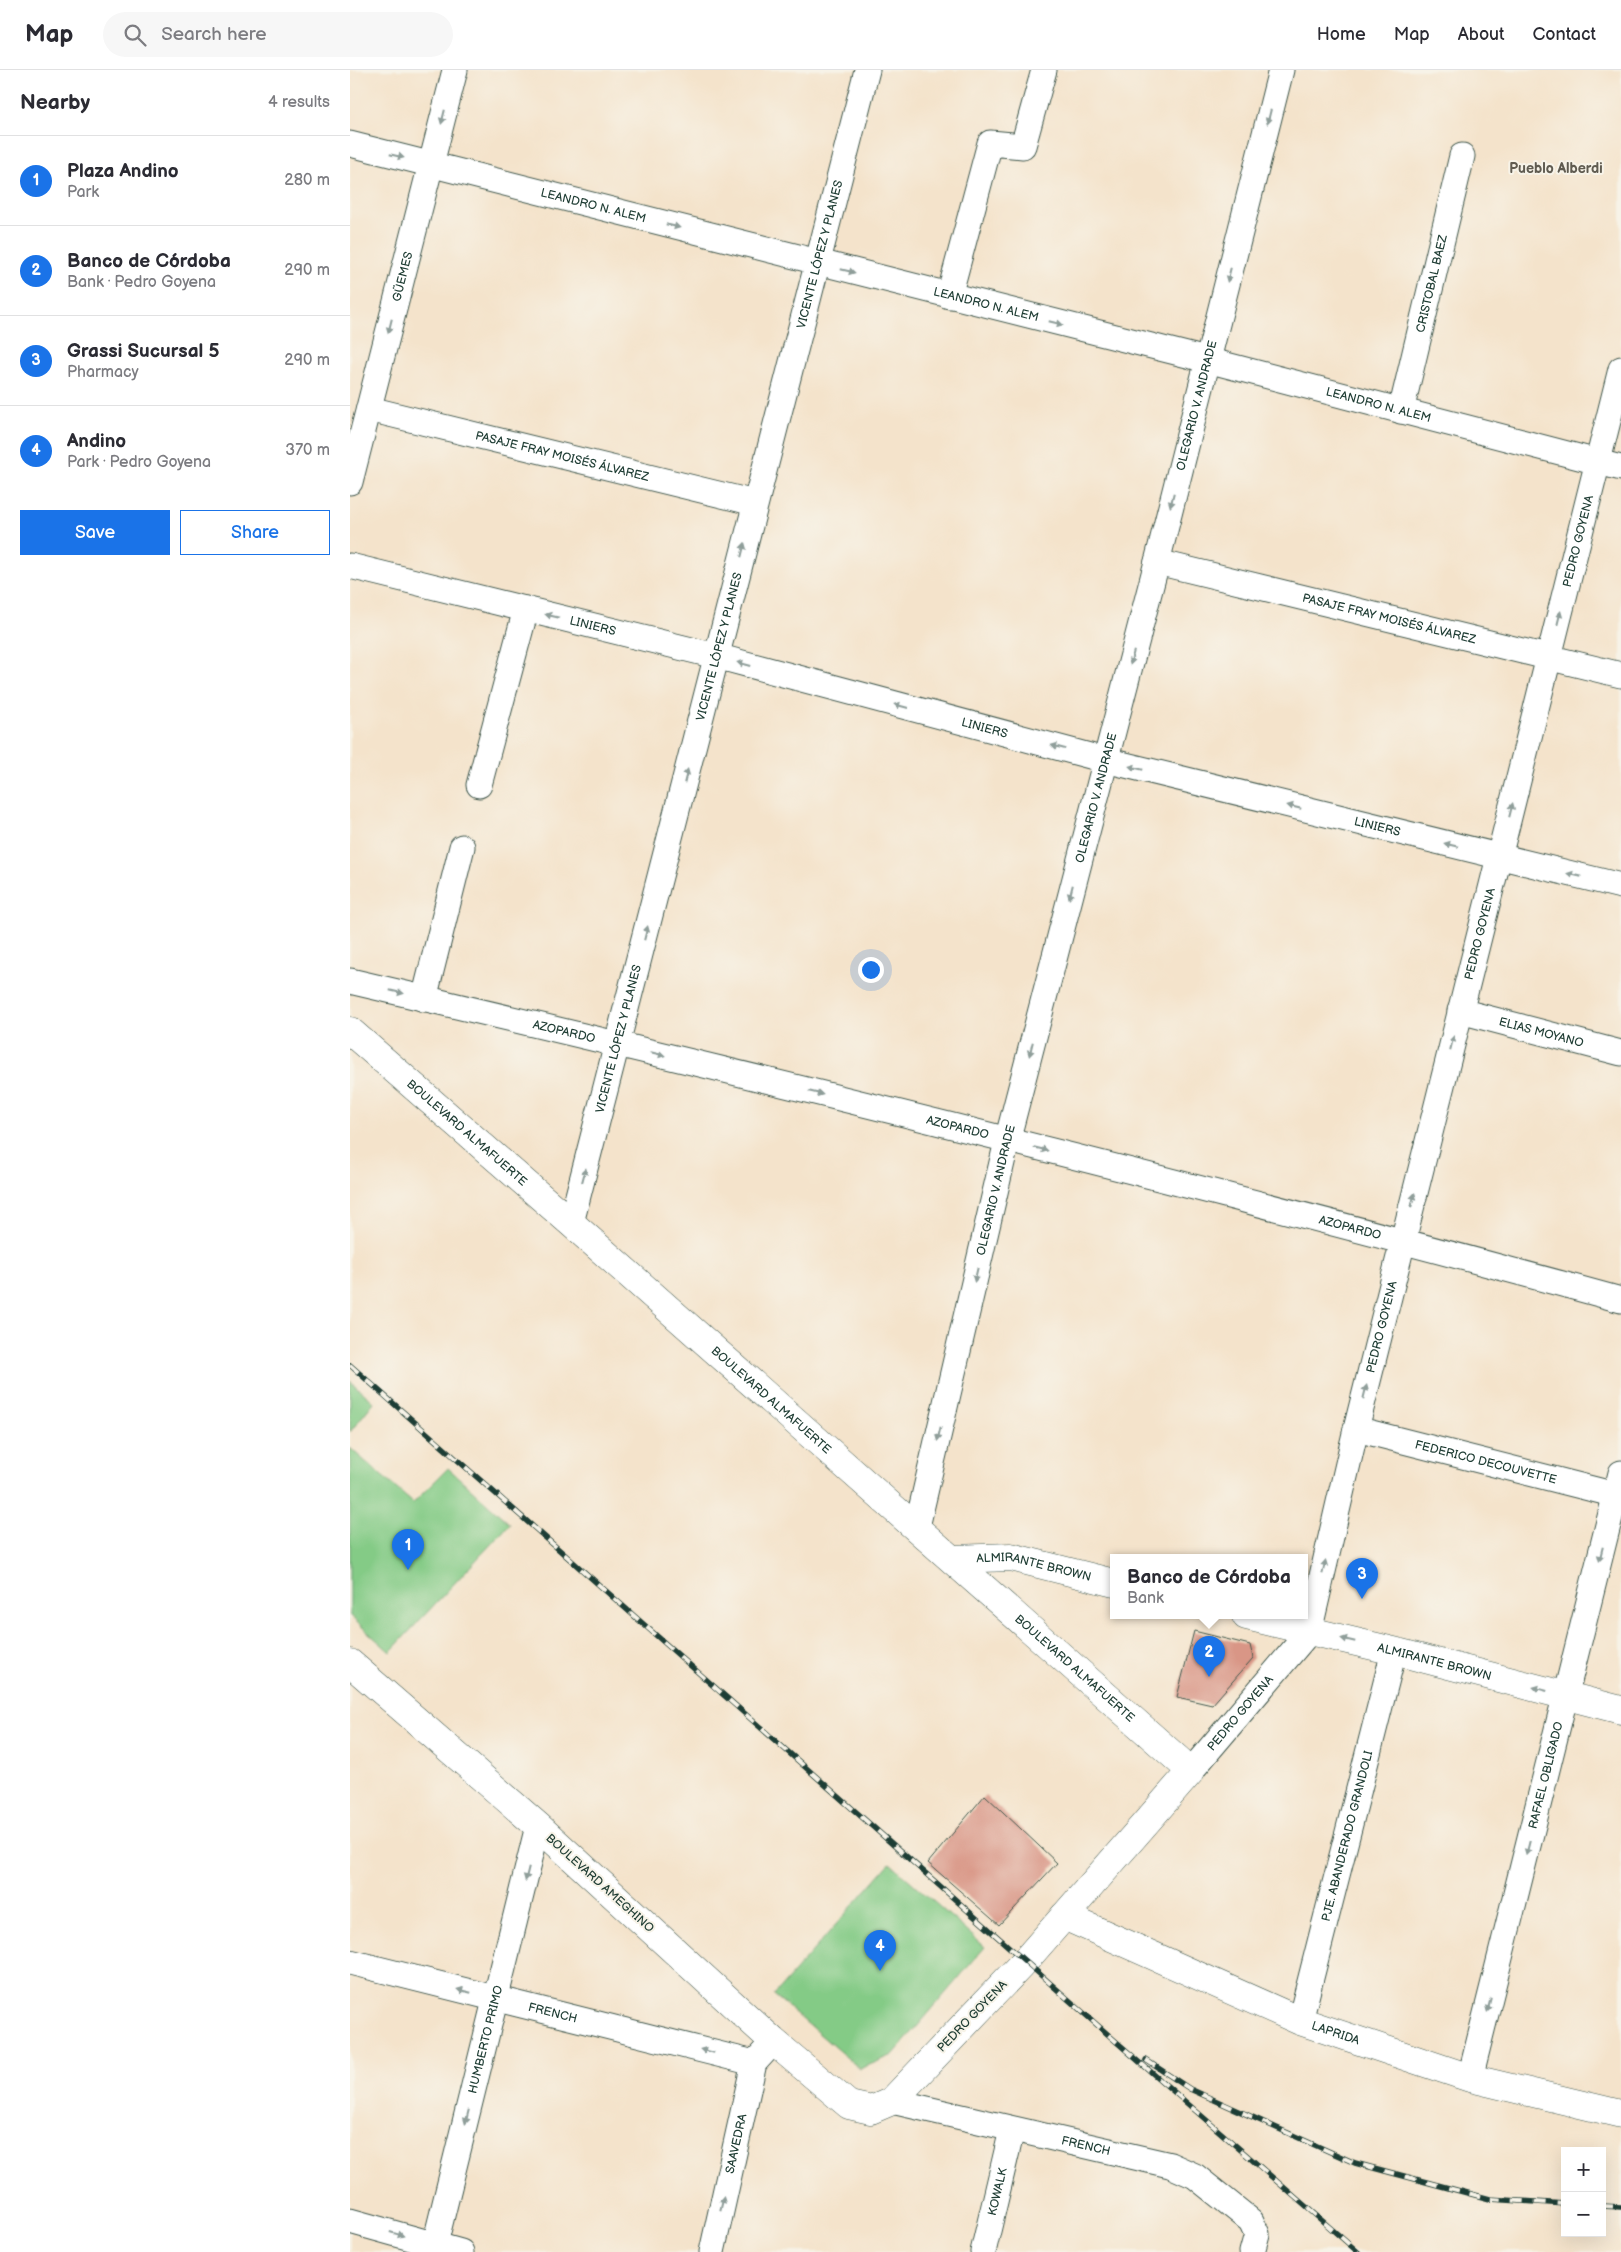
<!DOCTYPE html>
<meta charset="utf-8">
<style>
body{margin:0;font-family:"Balsamiq Sans",sans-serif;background:#f7f7f7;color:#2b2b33}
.controls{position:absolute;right:15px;bottom:15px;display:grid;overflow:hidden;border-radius:0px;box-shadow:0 5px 20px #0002}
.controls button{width:45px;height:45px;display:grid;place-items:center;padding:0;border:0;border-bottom:1px solid #e1e1e2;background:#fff;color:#2b2b33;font:25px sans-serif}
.you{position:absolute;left:520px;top:899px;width:18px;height:18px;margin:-12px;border:4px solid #fff;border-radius:50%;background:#1a73e8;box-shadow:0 0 0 8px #1a73e833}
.badge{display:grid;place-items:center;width:32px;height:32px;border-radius:50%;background:#1a73e8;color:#fff;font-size:16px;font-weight:700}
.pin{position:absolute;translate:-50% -41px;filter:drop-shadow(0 1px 2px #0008)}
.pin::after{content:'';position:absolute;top:26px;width:18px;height:15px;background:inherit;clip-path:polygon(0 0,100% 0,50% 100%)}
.popup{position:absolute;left:760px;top:1484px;width:198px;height:65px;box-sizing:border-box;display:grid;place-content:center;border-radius:0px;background:#fff;filter:drop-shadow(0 1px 4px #0005);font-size:16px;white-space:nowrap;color:#7c7c81}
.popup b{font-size:19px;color:#2b2b33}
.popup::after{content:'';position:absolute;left:50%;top:100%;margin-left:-10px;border:10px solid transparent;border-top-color:#fff}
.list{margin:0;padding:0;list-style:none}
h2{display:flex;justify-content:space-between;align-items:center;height:65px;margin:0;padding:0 20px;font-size:21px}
h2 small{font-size:16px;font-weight:400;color:#7c7c81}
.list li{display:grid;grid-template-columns:32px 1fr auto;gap:15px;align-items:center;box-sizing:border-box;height:90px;padding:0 20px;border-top:1px solid #e1e1e2}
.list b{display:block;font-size:19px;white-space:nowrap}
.list p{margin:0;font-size:16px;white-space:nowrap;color:#7c7c81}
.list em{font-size:16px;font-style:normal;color:#7c7c81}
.actions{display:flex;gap:10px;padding:15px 20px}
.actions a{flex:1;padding:11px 0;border:1px solid #1a73e8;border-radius:0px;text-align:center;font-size:18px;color:#1a73e8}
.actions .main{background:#1a73e8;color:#fff}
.icon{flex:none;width:28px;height:28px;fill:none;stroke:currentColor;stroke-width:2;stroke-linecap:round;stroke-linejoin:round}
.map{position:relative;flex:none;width:1271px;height:2182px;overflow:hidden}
header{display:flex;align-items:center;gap:30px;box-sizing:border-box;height:70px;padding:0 25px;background:#fff;border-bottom:1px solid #e1e1e2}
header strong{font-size:24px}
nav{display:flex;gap:28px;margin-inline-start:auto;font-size:18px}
.search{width:350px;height:45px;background:#f7f7f7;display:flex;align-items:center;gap:12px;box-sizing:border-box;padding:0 18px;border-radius:28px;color:#7c7c81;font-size:19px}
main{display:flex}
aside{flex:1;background:#fff}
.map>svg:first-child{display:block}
</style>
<header>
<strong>Map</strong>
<div class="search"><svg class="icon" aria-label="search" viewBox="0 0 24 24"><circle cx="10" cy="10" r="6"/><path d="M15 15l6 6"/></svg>Search here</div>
<nav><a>Home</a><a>Map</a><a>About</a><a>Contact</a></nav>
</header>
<main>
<aside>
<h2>Nearby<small>4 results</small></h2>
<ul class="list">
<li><span class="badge">1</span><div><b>Plaza Andino</b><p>Park</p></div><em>280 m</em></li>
<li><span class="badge">2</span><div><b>Banco de Córdoba</b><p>Bank · Pedro Goyena</p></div><em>290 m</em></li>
<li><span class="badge">3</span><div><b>Grassi Sucursal 5</b><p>Pharmacy</p></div><em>290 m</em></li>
<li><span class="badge">4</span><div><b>Andino</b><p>Park · Pedro Goyena</p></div><em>370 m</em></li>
</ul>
<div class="actions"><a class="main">Save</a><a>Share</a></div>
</aside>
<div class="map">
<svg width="1271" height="2182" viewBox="0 0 1271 2182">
<rect width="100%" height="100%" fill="#f7f3e8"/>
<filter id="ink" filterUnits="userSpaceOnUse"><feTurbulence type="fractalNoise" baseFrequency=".02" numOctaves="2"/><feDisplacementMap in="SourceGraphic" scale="10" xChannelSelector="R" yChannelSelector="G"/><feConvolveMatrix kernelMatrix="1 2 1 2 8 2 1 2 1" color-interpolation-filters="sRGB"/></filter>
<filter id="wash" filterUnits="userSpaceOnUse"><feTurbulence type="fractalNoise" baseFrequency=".0096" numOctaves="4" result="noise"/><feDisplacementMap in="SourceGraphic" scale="20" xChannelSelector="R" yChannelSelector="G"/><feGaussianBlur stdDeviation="1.12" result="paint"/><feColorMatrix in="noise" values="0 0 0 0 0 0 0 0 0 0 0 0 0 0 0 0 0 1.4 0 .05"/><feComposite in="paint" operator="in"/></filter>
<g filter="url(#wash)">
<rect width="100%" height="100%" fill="#f4e3cb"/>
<g fill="#84cb86" stroke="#52845d">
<polygon points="0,1311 24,1332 0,1362"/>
<polygon points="0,1378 63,1433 98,1398 160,1454 40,1582 0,1546"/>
<polygon points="540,1793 635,1877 543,1985 510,1999 424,1925"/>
</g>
<g id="blocks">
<g fill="#d99686">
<polygon points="844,1561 900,1575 903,1588 862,1635 827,1627"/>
<polygon points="635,1725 707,1793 649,1855 578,1793"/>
</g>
</g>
</g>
<g filter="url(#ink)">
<use href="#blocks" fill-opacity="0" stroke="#3f564b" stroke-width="1"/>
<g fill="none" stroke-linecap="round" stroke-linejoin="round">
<defs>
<g id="minor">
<path id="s1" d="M0,74L857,290L1271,398"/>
<polyline points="599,226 640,73 673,76 694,0"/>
<path id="s2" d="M19,339L405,433"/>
<path id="s3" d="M1051,341L1112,86"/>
<path id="s4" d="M0,412L105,0"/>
<path id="s5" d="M807,492L1271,605"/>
<path id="s6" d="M0,496L366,586L755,690L1271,816"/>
<polyline points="129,715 176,539"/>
<path id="s7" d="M0,911C425,1010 850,1115 1271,1230"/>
<polyline points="74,929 112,777"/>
<path id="s8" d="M1110,941L1271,983"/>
<path id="s9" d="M221,1153L517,0"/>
<path id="s10" d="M1006,1359L1266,1425"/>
<path id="s11" d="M567,1457L657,1071L807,492L931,0"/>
<path id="s12" d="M841,1701L959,1562L1006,1359L1271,299"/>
<path id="s13" d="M0,1892L404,1993"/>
<path id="s14" d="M950,1951L1044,1581"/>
<path id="s15" d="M1120,2008L1271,1403"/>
<path id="s16" d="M542,2031L820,2095L845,2106L901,2151L907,2164L902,2182"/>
<polyline points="0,2151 111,2182"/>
<path id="s17" d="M83,2182L188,1756"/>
<path id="s18" d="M362,2182L404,1993L415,1981"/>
<path id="s19" d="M633,2182L662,2060"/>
</g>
<g id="major">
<path id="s20" d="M0,961L221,1153L841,1701L675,1891L542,2031L521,2040L499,2035L423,1971L188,1756L0,1593"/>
<path id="s21" d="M603,1489L661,1487L764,1513"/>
<path id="s22" d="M896,1546L1044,1581L1271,1640"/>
<path id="s23" d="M714,1846L950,1951L1120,2008L1271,2044"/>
</g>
</defs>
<use href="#minor" stroke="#3f564b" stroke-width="27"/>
<use href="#major" stroke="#3f564b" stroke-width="29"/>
<use href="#minor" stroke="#fff" stroke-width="25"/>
<use href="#major" stroke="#fff" stroke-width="28"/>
<defs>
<g id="rail">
<polyline points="0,1295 762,1968 1008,2182"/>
<polyline points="796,1990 840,2019 1005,2093 1140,2129 1215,2134"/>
<polyline points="1252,2136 1271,2137"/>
</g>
</defs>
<use href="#rail" stroke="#1f3d34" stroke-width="5.5"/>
<use href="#rail" stroke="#f7f3e8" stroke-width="4" stroke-dasharray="11" stroke-linecap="butt"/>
</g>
<defs><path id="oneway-solid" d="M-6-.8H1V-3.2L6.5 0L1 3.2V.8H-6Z" transform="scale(1.25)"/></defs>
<g fill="#8f9e9a">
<use href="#oneway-solid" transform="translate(93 47) rotate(104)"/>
<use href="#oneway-solid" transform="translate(919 47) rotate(104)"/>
<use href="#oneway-solid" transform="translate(47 86) rotate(14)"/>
<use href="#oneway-solid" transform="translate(323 156) rotate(14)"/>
<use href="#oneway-solid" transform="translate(498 201) rotate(14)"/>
<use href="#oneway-solid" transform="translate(879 205) rotate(104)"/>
<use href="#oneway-solid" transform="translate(706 253) rotate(14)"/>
<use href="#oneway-solid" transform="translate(40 256) rotate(104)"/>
<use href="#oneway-solid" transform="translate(822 430) rotate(104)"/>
<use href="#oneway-solid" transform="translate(393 480) rotate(-76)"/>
<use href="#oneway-solid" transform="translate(202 546) rotate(-166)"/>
<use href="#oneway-solid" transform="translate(1209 548) rotate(-76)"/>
<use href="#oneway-solid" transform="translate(782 588) rotate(105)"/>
<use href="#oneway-solid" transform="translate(394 594) rotate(-165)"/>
<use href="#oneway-solid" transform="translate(551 636) rotate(-165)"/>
<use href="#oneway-solid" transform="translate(708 677) rotate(-165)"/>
<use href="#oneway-solid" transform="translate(786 698) rotate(-166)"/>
<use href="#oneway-solid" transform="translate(336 706) rotate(-76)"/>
<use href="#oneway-solid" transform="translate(944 737) rotate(-166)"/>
<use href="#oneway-solid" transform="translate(1161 740) rotate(-76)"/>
<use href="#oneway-solid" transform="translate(1101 775) rotate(-166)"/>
<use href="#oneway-solid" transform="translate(1224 805) rotate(-167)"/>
<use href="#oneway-solid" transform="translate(721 822) rotate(104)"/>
<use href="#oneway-solid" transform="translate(296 863) rotate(-76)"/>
<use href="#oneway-solid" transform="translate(47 922) rotate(13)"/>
<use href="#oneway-solid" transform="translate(1102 973) rotate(-76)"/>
<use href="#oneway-solid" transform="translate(681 979) rotate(104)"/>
<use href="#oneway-solid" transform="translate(308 984) rotate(14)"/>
<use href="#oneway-solid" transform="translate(466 1023) rotate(14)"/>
<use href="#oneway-solid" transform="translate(691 1079) rotate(14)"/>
<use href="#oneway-solid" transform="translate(234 1105) rotate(-75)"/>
<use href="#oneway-solid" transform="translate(1063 1130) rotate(-76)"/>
<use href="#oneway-solid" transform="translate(626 1205) rotate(103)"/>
<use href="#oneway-solid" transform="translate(1015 1322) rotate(-76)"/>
<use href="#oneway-solid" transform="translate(589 1364) rotate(103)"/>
<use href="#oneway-solid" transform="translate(1251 1484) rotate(104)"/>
<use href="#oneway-solid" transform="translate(974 1497) rotate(-77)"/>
<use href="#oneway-solid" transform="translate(998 1570) rotate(-167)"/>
<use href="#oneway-solid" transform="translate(1190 1619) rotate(-165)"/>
<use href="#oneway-solid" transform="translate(1178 1778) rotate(104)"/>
<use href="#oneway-solid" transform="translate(177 1804) rotate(104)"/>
<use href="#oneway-solid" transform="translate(114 1921) rotate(-166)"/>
<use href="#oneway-solid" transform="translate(1139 1935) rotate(104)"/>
<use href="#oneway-solid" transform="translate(357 1981) rotate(-166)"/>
<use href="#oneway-solid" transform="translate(117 2047) rotate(104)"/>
<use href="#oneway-solid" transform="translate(372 2134) rotate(-77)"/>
<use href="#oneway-solid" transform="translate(47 2164) rotate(16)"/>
</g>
</g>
<g text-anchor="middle" stroke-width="4" stroke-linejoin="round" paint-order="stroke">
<g font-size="12" fill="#1f3d34" stroke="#f7f3e8">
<text dy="4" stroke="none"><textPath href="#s1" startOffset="251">LEANDRO N. ALEM</textPath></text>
<text dy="4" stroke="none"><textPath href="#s9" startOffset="1000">VICENTE LÓPEZ Y PLANES</textPath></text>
<text dy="4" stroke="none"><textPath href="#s4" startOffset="212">GÜEMES</textPath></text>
<text dy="4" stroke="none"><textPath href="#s3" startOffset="131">CRISTOBAL BAEZ</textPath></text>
<text dy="4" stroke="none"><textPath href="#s1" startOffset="656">LEANDRO N. ALEM</textPath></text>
<text dy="4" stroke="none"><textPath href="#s11" startOffset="1156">OLEGARIO V. ANDRADE</textPath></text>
<text dy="4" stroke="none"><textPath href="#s1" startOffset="1061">LEANDRO N. ALEM</textPath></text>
<text dy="4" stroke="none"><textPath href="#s2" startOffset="199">PASAJE FRAY MOISÉS ÁLVAREZ</textPath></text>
<text dy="4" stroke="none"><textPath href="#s12" startOffset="1306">PEDRO GOYENA</textPath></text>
<text dy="4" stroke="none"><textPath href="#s5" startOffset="239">PASAJE FRAY MOISÉS ÁLVAREZ</textPath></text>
<text dy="4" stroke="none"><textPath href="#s6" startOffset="250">LINIERS</textPath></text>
<text dy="4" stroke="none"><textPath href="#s9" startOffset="595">VICENTE LÓPEZ Y PLANES</textPath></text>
<text dy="4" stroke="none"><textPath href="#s6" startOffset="655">LINIERS</textPath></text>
<text dy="4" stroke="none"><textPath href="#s11" startOffset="751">OLEGARIO V. ANDRADE</textPath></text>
<text dy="4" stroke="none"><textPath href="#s6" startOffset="1060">LINIERS</textPath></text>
<text dy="4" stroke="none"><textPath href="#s12" startOffset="901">PEDRO GOYENA</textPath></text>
<text dy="4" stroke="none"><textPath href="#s7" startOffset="220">AZOPARDO</textPath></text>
<text dy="4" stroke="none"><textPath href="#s8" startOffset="84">ELIAS MOYANO</textPath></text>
<text dy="4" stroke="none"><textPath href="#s9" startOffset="190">VICENTE LÓPEZ Y PLANES</textPath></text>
<text dy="4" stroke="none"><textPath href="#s7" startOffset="625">AZOPARDO</textPath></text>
<text dy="4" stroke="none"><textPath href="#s20" startOffset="155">BOULEVARD ALMAFUERTE</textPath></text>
<text dy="4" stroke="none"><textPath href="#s11" startOffset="346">OLEGARIO V. ANDRADE</textPath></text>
<text dy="4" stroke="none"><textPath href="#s7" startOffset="1030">AZOPARDO</textPath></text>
<text dy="4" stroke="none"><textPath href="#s12" startOffset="496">PEDRO GOYENA</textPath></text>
<text dy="4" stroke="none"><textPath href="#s20" startOffset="560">BOULEVARD ALMAFUERTE</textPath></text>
<text dy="4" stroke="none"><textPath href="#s10" startOffset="134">FEDERICO DECOUVETTE</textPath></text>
<text dy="4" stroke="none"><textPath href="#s21" startOffset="82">ALMIRANTE BROWN</textPath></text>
<text dy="4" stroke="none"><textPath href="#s22" startOffset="194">ALMIRANTE BROWN</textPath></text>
<text dy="4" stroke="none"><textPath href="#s20" startOffset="965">BOULEVARD ALMAFUERTE</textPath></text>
<text dy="4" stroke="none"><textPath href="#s12" startOffset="76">PEDRO GOYENA</textPath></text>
<text dy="4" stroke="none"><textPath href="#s15" startOffset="312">RAFAEL OBLIGADO</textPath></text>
<text dy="4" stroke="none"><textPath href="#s14" startOffset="191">PJE. ABANDERADO GRANDOLI</textPath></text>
<text transform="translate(250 1813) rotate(42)" y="4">BOULEVARD AMEGHINO</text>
<text dy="4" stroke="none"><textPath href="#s13" startOffset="209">FRENCH</textPath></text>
<text transform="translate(622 1946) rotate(-46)" y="4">PEDRO GOYENA</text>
<text dy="4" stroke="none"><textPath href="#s23" startOffset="296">LAPRIDA</textPath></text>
<text dy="4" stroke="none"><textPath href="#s17" startOffset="219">HUMBERTO PRIMO</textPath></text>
<text dy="4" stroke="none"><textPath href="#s18" startOffset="111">SAAVEDRA</textPath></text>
<text dy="4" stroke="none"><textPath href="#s16" startOffset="199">FRENCH</textPath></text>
<text dy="4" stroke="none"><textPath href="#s19" startOffset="62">KOWALK</textPath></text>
</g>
<g font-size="14" font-weight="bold" fill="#605c51" stroke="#f7f3e8">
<text x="1206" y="103">Pueblo Alberdi</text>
</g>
</g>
</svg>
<div class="controls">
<button>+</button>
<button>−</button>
</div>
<div class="you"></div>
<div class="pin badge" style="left:58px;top:1500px">1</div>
<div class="pin badge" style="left:859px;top:1607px">2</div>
<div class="popup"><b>Banco de Córdoba</b>Bank</div>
<div class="pin badge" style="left:1012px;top:1529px">3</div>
<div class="pin badge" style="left:530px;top:1901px">4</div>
</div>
</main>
